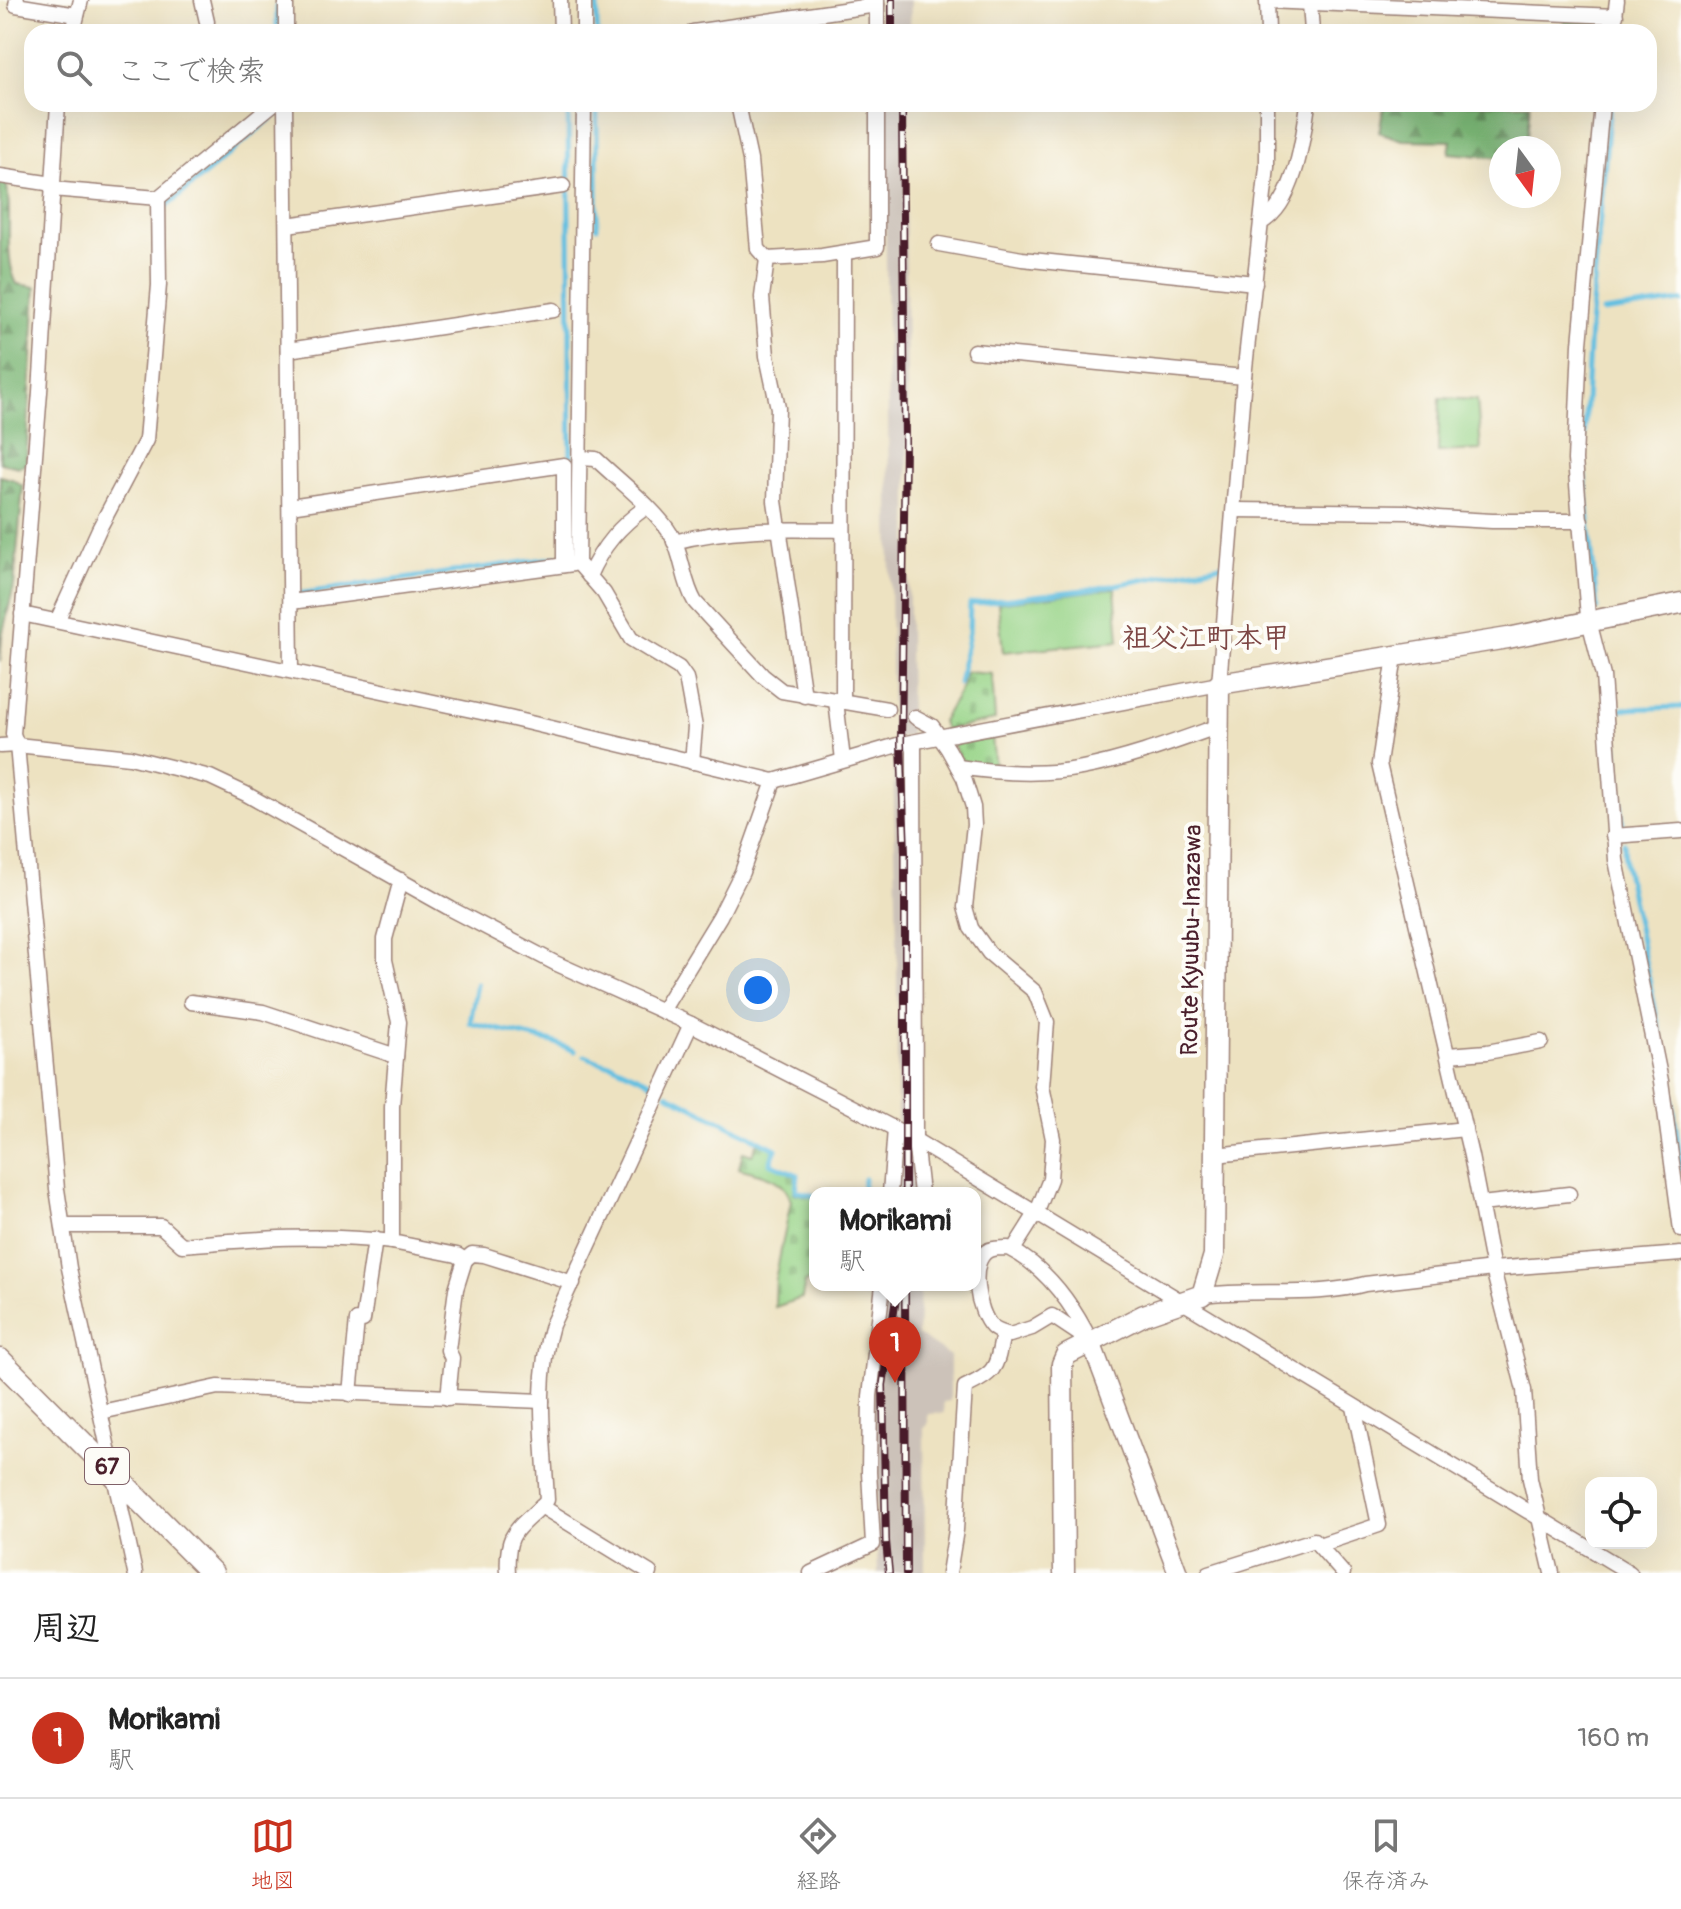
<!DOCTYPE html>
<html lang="ja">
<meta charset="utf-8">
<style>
body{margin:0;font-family:Pangolin,"Klee One",sans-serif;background:#f6f6f6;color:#222}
.controls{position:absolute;right:24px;bottom:24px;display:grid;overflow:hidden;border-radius:16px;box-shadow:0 8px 32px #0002}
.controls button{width:72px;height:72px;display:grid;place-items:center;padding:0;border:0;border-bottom:2px solid #e0e0e0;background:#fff;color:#222;font:40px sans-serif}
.compass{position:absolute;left:1489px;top:136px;width:72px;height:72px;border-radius:50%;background:#fff;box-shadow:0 8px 32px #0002;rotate:165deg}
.you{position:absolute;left:758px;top:990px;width:28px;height:28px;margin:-20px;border:6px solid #fff;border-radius:50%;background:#1a73e8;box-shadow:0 0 0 12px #1a73e833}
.badge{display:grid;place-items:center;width:52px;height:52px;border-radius:50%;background:#c8321e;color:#fff;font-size:26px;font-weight:700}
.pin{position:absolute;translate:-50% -66px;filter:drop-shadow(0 2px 4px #0008)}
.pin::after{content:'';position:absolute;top:42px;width:28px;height:24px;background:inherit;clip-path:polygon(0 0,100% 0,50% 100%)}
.popup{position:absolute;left:809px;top:1187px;width:172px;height:104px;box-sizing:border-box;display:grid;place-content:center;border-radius:16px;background:#fff;filter:drop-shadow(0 2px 6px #0005);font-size:26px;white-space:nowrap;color:#767676}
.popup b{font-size:30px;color:#222}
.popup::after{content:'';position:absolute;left:50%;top:100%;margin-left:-16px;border:16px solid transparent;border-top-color:#fff}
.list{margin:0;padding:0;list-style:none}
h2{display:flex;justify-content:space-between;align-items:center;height:104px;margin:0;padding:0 32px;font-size:34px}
h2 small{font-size:26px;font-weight:400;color:#767676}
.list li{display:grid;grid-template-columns:52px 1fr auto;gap:24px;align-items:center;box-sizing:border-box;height:120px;padding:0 32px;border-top:2px solid #e0e0e0}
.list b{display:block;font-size:30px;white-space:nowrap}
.list p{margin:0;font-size:26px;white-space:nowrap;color:#767676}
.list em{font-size:26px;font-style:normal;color:#767676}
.icon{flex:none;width:44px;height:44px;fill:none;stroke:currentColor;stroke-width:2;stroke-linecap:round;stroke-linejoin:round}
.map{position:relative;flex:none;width:1681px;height:1573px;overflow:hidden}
.search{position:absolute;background:#fff;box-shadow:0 8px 32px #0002;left:24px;right:24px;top:24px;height:88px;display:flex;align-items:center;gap:20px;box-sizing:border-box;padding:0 28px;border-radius:24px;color:#767676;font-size:30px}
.sheet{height:224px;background:#fff}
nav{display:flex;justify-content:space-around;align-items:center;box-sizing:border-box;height:112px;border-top:2px solid #e0e0e0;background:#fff;font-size:22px;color:#767676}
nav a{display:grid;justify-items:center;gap:4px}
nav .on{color:#c8321e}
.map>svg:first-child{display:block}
</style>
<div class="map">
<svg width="1681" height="1573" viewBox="0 0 1681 1573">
<defs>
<pattern id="forest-firs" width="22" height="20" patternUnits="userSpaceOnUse" patternTransform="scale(2)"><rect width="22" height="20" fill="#7ab674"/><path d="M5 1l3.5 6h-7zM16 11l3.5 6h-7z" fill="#66935f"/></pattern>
<pattern id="cemetery-stones" width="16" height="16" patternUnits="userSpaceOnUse" patternTransform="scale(2)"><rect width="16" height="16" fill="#98d488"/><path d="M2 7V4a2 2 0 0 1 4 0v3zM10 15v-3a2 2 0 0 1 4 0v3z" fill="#84b676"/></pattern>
</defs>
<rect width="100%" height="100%" fill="#fdfcf7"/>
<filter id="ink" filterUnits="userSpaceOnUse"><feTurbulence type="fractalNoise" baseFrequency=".0125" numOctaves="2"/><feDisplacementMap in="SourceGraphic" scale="16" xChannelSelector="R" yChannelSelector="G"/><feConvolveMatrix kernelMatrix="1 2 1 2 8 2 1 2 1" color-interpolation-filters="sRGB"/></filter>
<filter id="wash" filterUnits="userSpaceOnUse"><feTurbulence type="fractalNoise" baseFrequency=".006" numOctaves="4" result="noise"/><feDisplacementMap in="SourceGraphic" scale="32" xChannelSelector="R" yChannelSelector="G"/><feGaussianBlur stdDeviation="1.8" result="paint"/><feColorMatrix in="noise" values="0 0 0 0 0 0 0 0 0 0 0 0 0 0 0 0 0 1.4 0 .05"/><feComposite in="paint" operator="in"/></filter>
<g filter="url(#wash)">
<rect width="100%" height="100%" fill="#ede2c1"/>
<g fill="#ccc2b9">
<polygon points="883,0 911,0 910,32 884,32"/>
<polygon points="884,104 907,104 905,154 910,735 892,739"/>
<polygon points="909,749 911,1133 897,1125 897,947 893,751"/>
<polygon points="898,1134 911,1142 915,1193 893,1193"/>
<polygon points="886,1285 920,1285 918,1335 950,1356 950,1401 943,1402 944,1413 928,1414 928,1423 924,1428 925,1573 878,1573 873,1403"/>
</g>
<g fill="#98d488" stroke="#717a5a" stroke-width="2">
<polygon points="1440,398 1477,400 1481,450 1438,452"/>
<polygon points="1115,588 1119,641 1003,652 998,603"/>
</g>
<g fill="url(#forest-firs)" stroke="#626a50" stroke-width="2">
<polygon points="1564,19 1607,21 1609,32 1564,32"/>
<polygon points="1384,104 1530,104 1526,148 1501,148 1501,158 1449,153 1451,141 1403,140 1379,132"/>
<path d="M0,181L6,182C14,214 2,254 17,284L36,287L26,464L19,467L0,463Z"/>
<polygon points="0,476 12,479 23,486 14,586 2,636 0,662"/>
</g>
<g fill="url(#cemetery-stones)" stroke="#717a5a" stroke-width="2">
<polygon points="965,672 992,674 995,720 945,730 942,721 962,687"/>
<polygon points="992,736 995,769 962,762 952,744"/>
<path d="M758,1142L774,1149L769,1163L797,1176L794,1193L815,1198V1281L805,1282L802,1298L775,1307L776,1275L791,1201C785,1177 761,1175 739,1168L743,1152L752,1155Z"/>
</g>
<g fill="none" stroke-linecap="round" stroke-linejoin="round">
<g stroke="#63bfe1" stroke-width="5">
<polyline points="567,0 567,19"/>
<polyline points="597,0 597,32"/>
<polyline points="277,6 277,32"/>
<polyline points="1621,32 1627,0"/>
<polyline points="568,104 571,470"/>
<polyline points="597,104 597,227"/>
<polyline points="167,206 276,114"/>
<polyline points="1602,312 1681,301"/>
<polyline points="571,524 571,554"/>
<polyline points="297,594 558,557"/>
<polyline points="1597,608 1583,457 1590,328 1610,104"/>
<polyline points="959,684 969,632 970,604 1099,588 1221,565"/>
<polyline points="1622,709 1681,707"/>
<polyline points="1613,715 1623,829"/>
<polyline points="1624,843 1625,865 1670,1080 1681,1170"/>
<polyline points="477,984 470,1023 553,1042 575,1051"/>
<polyline points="585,1056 605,1064 611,1064 653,1083"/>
<polyline points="667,1094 776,1149 770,1163 798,1175 796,1191 815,1196"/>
<polyline points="863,1193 864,1179"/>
</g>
</g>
</g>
<g filter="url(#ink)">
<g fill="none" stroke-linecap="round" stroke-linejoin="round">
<defs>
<g id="minor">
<polyline points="17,0 16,5 77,15"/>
<polyline points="202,0 207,22"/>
<polyline points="560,0 561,32"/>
<polyline points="584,0 584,32"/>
<polyline points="877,0 877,32"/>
<polyline points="1267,0 1268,32"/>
<polyline points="1267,1 1616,16"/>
<polyline points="1310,3 1312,32"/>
<polyline points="73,32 81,0"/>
<polyline points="286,32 286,0"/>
<polyline points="693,32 877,5"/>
<polyline points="1613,32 1617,0"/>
<polyline points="58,104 40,392 13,734 17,745 57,1189 69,1268 135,1573"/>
<polyline points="285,104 291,670"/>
<polyline points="584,104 578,563 604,593 631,639 679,668 686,678 695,727 692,762"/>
<polyline points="738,104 750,160 758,249 767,259"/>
<polyline points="1602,104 1580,344 1575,460 1588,617 1603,676 1616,860 1661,1081 1681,1230"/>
<polyline points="0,176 53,184"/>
<polyline points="52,189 158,198 273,104"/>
<path d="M1262,222C1295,203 1303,139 1308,104"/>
<polyline points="287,225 563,186"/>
<polyline points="939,244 1022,259 1255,283"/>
<polyline points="288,350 554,310"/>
<polyline points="974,351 1244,377"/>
<path d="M580,458L596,459C619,481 656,509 672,536C683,557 683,582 695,602L763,676L782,691L887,709"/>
<polyline points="290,506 564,465 564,565"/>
<polyline points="1234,510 1407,512 1438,518 1492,521 1581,521"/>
<path d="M674,542C731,527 785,529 843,530"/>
<path d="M589,576C602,546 620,526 646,507"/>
<polyline points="291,602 573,564"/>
<polyline points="22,614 509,718 774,781 901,744 1219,684 1244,377 1267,167 1267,104"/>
<polyline points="57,621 99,529 146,440 159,285 158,198"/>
<polyline points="1395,656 1379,764 1471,1156 1493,1269 1524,1390 1530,1479 1552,1573"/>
<polyline points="804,696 775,501 778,408 767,356 762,297 767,259 822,256 877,247 877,104"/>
<polyline points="836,701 843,760"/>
<polyline points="843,702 844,253"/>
<polyline points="915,717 932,726 948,749 964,778 973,807 974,825 965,907 971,928 989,953 1035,992 1047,1022 1042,1086 1053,1139 1050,1179 1037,1212 1013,1250"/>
<polyline points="914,742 915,1140 921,1193"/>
<polyline points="0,746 17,745 130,757 210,777 246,794 451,909 555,963 691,1024 905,1134 1630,1573"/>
<path d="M958,767C999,773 1041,776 1082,768C1129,759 1174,742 1219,726"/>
<polyline points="1613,836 1681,831"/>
<polyline points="401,880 385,939 385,960 399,1022 392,1106 392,1242 457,1255 465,1260 472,1254 484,1255 573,1283"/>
<polyline points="191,1002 263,1012 396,1056"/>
<polyline points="662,1011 720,916 742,872 774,781"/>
<polyline points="1448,1055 1487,1052 1541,1042"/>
<polyline points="1215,1155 1465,1129"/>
<polyline points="890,1193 895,1129"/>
<polyline points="1481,1204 1569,1194"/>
<path d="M63,1226H161L182,1245C253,1239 321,1233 392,1242"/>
<path d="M1008,1248C1046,1267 1073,1305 1091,1342L1052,1316L1032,1328L1010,1335C1004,1333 997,1332 992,1327C978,1313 967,1261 989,1250C994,1248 1002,1248 1008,1248Z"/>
<path d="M1202,1295C1254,1288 1316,1298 1365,1284L1493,1269L1681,1254"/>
<polyline points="350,1394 357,1320 363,1320 375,1239"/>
<polyline points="448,1398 452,1358 448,1350 456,1289 465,1260"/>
<polyline points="101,1412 218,1387 542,1401"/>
<polyline points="541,1506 650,1573"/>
<polyline points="1319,1545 1379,1525 1354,1407"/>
<path d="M508,1573C505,1527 521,1529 547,1500C544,1442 535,1381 552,1325L691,1024"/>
<polyline points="811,1573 873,1544 869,1472 870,1396 883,1285"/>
<path d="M949,1573L956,1530L965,1387C998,1372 996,1367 1003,1333"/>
<polyline points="1209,1573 1314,1540 1343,1573"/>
</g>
<polyline id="tertiary" points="1091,1342 1178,1573"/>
<polyline id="secondary" points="1064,1573 1062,1364 1066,1355 1144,1315 1202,1295 1214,1255 1219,684 1508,638 1681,603"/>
<polyline id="primary" points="0,1360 212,1573"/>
</defs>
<use href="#minor" stroke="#9c8076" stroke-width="17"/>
<use href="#tertiary" stroke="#9c8076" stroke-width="21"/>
<use href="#secondary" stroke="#9c8076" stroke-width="23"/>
<use href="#primary" stroke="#9c8076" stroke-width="25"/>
<use href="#minor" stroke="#fff" stroke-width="14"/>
<use href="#tertiary" stroke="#fff" stroke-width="18"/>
<use href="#secondary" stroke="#fff" stroke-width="20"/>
<use href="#primary" stroke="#fff" stroke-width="22"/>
<defs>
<g id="rail">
<polyline points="892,0 892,32"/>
<polyline points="902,104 905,443 901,744 905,853 905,1193"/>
<polyline points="905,1293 906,1573"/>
<polyline points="889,1573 886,1541 883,1385 898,1285"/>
</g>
</defs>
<use href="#rail" stroke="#4a1f2b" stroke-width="8"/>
<use href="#rail" stroke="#fdfcf7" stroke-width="5" stroke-dasharray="15" stroke-linecap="butt"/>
</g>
</g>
<g text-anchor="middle" stroke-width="8" stroke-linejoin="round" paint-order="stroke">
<rect fill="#fdfcf7" stroke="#806168" stroke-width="2" x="85" y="1448" width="44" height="36" rx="6"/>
<g font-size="22" font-weight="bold" fill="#4a1f2b">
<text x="107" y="1474">67</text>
</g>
<g font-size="24" fill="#4a1f2b" stroke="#fdfcf7">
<text transform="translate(1191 940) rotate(-89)" y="8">Route Kyuubu-Inazawa</text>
</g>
<g font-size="28" font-weight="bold" fill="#7d4644" stroke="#fdfcf7">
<text x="1206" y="647">祖父江町本甲</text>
</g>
</g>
</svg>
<div class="controls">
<button><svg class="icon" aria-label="locate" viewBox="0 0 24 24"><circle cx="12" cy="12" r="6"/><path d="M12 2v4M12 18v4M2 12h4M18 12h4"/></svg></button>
</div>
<svg class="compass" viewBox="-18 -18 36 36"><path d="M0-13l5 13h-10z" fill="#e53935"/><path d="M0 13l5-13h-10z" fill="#767676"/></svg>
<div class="you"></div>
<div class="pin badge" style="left:895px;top:1383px">1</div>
<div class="popup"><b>Morikami</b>駅</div>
<div class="search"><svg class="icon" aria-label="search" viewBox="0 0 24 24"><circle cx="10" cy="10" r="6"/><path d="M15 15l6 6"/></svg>ここで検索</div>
</div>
<section class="sheet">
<h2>周辺<small></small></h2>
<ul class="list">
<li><span class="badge">1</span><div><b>Morikami</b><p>駅</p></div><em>160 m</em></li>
</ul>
</section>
<nav>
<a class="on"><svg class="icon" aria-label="map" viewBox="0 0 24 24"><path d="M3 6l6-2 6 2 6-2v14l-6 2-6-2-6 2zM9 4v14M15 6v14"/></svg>地図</a>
<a><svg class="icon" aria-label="directions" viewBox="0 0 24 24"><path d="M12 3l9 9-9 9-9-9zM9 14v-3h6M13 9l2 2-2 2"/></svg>経路</a>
<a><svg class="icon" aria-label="saved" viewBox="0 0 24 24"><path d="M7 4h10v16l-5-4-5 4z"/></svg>保存済み</a>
</nav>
